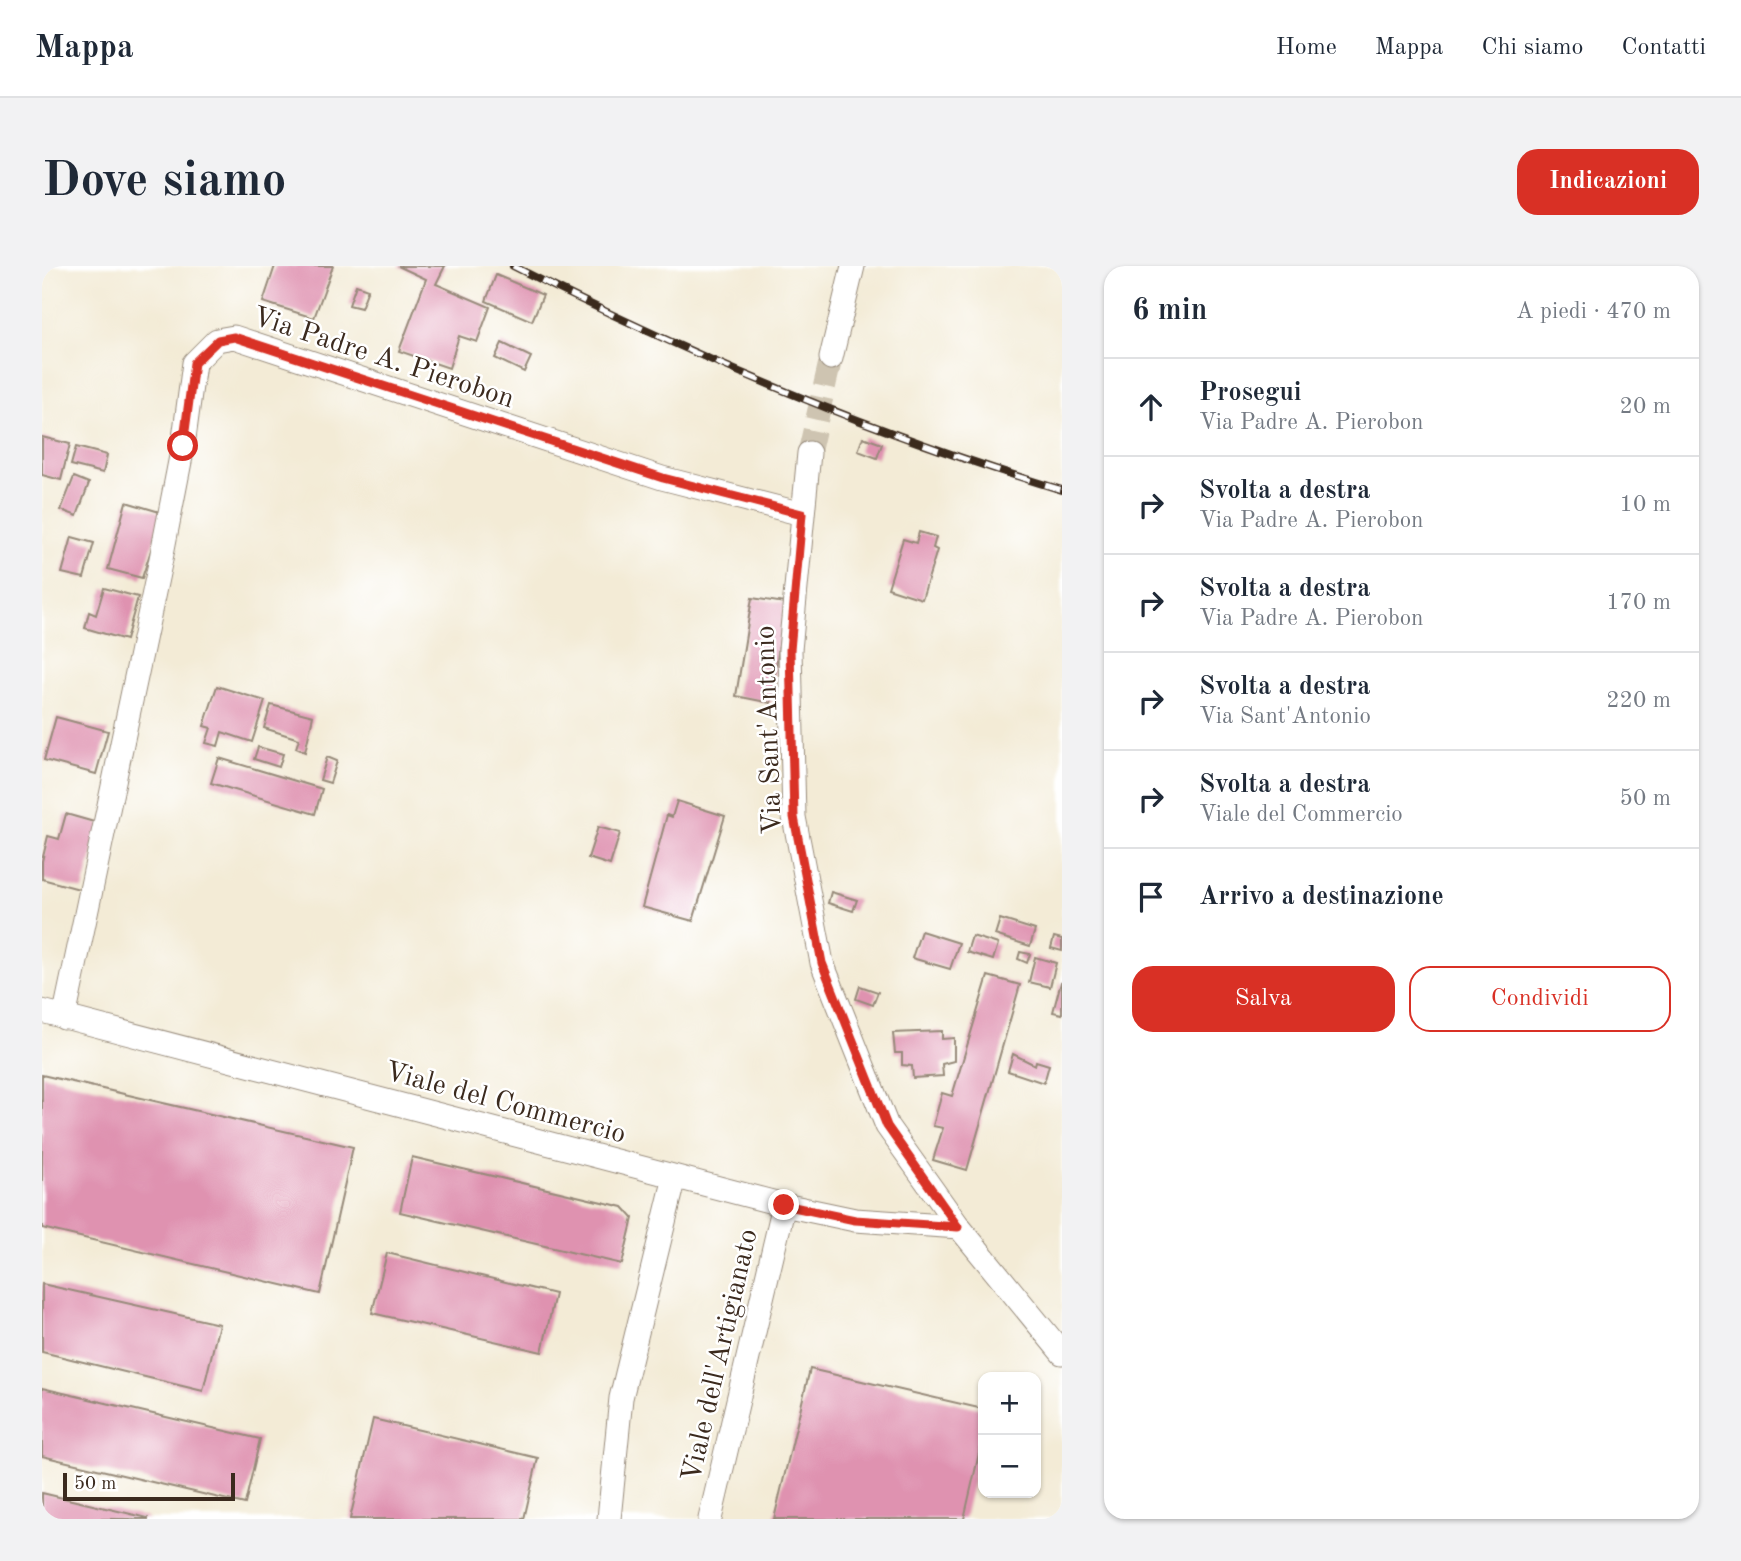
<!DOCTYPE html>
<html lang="it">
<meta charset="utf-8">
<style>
body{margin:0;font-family:"Old Standard TT",serif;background:#f2f2f3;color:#1f2937}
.controls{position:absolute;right:21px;bottom:21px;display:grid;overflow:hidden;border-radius:14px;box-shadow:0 2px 5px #0004}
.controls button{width:63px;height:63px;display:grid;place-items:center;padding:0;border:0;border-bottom:2px solid #e0e1e3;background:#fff;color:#1f2937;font:35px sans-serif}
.scale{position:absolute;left:21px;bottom:18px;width:172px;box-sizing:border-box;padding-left:7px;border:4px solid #3b2a1e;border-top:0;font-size:19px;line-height:24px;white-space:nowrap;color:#3b2a1e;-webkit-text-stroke:5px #fff;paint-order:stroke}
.stop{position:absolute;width:21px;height:21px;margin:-16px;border:5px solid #d93025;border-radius:50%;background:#fff}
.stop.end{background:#d93025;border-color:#fff;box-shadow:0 2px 7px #0008}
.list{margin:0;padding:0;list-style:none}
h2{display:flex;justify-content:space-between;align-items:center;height:91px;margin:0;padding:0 28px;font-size:30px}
h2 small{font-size:23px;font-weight:400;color:#747a83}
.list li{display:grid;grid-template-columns:46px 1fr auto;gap:21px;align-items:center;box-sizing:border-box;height:98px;padding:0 28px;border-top:2px solid #e0e1e3}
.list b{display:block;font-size:26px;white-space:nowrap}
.list p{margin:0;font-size:23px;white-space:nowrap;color:#747a83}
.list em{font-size:23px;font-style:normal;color:#747a83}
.actions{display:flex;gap:14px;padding:21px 28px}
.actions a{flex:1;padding:16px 0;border:2px solid #d93025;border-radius:21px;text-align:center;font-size:24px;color:#d93025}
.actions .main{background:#d93025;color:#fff}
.icon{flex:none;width:38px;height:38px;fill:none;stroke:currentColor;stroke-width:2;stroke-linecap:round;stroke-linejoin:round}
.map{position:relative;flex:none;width:1020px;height:1253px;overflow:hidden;border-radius:21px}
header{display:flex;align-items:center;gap:42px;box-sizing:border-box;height:98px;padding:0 35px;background:#fff;border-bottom:2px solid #e0e1e3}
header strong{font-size:33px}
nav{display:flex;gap:38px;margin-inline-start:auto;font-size:24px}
.intro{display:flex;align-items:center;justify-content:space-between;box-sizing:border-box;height:168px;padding:0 42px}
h1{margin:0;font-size:49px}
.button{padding:18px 32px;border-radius:21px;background:#d93025;color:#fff;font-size:24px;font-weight:700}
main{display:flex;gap:42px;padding:0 42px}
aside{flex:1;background:#fff;border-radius:21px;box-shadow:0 2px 5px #0004}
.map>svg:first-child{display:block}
</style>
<header>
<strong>Mappa</strong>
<nav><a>Home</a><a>Mappa</a><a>Chi siamo</a><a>Contatti</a></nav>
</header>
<div class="intro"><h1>Dove siamo</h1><a class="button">Indicazioni</a></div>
<main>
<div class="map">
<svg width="1020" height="1253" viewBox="0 0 1020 1253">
<rect width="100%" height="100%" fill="#fff"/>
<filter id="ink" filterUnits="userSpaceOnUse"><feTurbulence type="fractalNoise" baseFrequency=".0143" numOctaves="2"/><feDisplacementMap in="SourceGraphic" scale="14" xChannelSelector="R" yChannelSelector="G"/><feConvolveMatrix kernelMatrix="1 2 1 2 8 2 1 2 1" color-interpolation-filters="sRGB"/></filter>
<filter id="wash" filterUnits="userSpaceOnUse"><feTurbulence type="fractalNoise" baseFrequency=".00686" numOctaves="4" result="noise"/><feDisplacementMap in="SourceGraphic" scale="28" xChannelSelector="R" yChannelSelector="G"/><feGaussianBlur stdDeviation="1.57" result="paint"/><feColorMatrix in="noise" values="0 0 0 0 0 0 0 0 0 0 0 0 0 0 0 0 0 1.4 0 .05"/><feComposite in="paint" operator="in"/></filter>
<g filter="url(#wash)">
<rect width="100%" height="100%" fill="#f3ebd6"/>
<g id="blocks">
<g fill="#df92b0">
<polygon points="233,0 291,0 272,52 221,36"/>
<polygon points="356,0 403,0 394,18 448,41 435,76 417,70 407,102 357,85 384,13"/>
<polygon points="454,9 501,29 490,55 444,35"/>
<polygon points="314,19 326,23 319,42 307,39"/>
<polygon points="460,77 489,91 482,106 453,92"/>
<polygon points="0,171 28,178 19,214 0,209"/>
<polygon points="821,171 840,178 835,192 816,185"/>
<polygon points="34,181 65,189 61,207 29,199"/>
<polygon points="32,211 47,217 35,250 19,244"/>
<polygon points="84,236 121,247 100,312 66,303"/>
<polygon points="877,266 894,271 891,282 895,284 880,333 846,322 861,273 874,277"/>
<polygon points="30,271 52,277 42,312 20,307"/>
<polygon points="62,322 96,331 84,374 43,362 47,346 54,349"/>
<polygon points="710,332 743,337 729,437 694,430"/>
<polygon points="175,420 223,435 210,476 180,466 176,480 164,477 169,462 162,460"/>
<polygon points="229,439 271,450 263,486 254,482 257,473 222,462"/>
<polygon points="14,451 66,465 54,508 2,494"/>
<polygon points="216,481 241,488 237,501 212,493"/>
<polygon points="285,491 295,495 288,517 278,514"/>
<polygon points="177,492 280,523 273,548 169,517"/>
<polygon points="635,535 683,550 651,655 600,641 625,549 630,551"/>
<polygon points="24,548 59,558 41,624 0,613 0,595 6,570 17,573"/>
<polygon points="556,561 578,567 568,599 546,592"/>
<polygon points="789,626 815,634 811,645 786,637"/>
<polygon points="958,653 993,664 988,680 953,669"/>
<polygon points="879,665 917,677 908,703 870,692"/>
<polygon points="930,670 956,678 951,694 925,686"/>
<polygon points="1012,671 1020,673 1020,685 1009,682"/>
<polygon points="978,686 988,688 985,697 976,693"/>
<polygon points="993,691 1014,697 1008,721 987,716"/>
<polygon points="946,710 978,719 925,904 891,894 901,862 891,860 900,827 910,830"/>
<polygon points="1019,716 1020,716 1020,748 1011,746"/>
<polygon points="818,720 836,726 831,739 814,733"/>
<polygon points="900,765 900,773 912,772 912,795 900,798 901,810 871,812 870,800 860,799 860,787 853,787 851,767"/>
<polygon points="971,788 993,799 994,795 1007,799 1002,817 966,805"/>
<polygon points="0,809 311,881 278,1028 0,962"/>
<polygon points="370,891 581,941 591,952 580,998 358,946"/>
<polygon points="345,987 513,1028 500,1086 330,1047"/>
<polygon points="0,1018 177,1058 161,1125 0,1086"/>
<polygon points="768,1103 941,1143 941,1170 922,1253 732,1253"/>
<polygon points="0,1122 218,1173 203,1238 0,1190"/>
<polygon points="331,1153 496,1192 482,1253 308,1253"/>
<polygon points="0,1227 106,1252 106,1253 0,1253"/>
</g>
</g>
</g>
<g filter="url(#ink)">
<use href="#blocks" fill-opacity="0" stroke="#978a7a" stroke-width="2"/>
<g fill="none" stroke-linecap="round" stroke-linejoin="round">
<polyline stroke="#cec4b1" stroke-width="23" stroke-dasharray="23 11" stroke-linecap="butt" points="767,187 789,92"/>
<defs>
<g id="minor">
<polyline points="789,92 811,0"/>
<polyline points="767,187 748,384 752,551 780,697 845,860 917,961 1020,1087"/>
<polyline points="0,745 742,939 813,954 917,961"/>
<polyline points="22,752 119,293 141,180 152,97 175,74 192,71 620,212 760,248"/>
<polyline points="567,1253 579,1132 633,911"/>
<polyline points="668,1253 742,939"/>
</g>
</defs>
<use href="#minor" stroke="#978a7a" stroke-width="25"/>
<use href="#minor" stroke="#fff" stroke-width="23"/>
<defs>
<path id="rail" d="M471,0C647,89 830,167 1020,224"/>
</defs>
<use href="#rail" stroke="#3b2a1e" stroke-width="8"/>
<use href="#rail" stroke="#fff" stroke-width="5" stroke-dasharray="16" stroke-linecap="butt"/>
</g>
</g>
<g fill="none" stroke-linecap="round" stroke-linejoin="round" filter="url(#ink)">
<polyline stroke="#d93025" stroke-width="9" points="141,180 152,97 176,74 192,71 621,212 760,248 748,384 752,551 780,697 845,860 916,961 813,954 742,939"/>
</g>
<g text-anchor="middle" stroke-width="5" stroke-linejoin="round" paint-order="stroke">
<g font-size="28" fill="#3b2a1e" stroke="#fff">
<text transform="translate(342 90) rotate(18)" y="10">Via Padre A. Pierobon</text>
<text transform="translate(725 464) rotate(-92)" y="10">Via Sant'Antonio</text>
<text transform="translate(464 835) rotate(15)" y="10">Viale del Commercio</text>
<text transform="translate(676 1089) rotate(-77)" y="10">Viale dell'Artigianato</text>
</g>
</g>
</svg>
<div class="controls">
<button>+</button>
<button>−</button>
</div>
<div class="scale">50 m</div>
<div class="stop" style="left:141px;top:180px"></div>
<div class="stop end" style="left:742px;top:939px"></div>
</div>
<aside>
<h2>6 min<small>A piedi · 470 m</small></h2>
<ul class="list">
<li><svg class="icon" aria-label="ahead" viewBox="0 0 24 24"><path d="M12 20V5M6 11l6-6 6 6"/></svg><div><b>Prosegui</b><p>Via Padre A. Pierobon</p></div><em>20 m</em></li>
<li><svg class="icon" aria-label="right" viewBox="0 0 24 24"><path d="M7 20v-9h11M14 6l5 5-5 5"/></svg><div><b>Svolta a destra</b><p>Via Padre A. Pierobon</p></div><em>10 m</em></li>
<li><svg class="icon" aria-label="right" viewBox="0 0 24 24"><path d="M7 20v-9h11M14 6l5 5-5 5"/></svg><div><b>Svolta a destra</b><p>Via Padre A. Pierobon</p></div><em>170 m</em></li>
<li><svg class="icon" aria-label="right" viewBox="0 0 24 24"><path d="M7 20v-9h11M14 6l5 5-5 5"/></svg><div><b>Svolta a destra</b><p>Via Sant'Antonio</p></div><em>220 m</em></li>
<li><svg class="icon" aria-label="right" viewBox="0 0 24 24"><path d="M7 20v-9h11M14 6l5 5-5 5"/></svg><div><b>Svolta a destra</b><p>Viale del Commercio</p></div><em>50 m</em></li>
<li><svg class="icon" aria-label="arrive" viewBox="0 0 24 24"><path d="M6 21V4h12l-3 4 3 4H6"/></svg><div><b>Arrivo a destinazione</b></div></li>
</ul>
<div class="actions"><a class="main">Salva</a><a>Condividi</a></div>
</aside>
</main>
